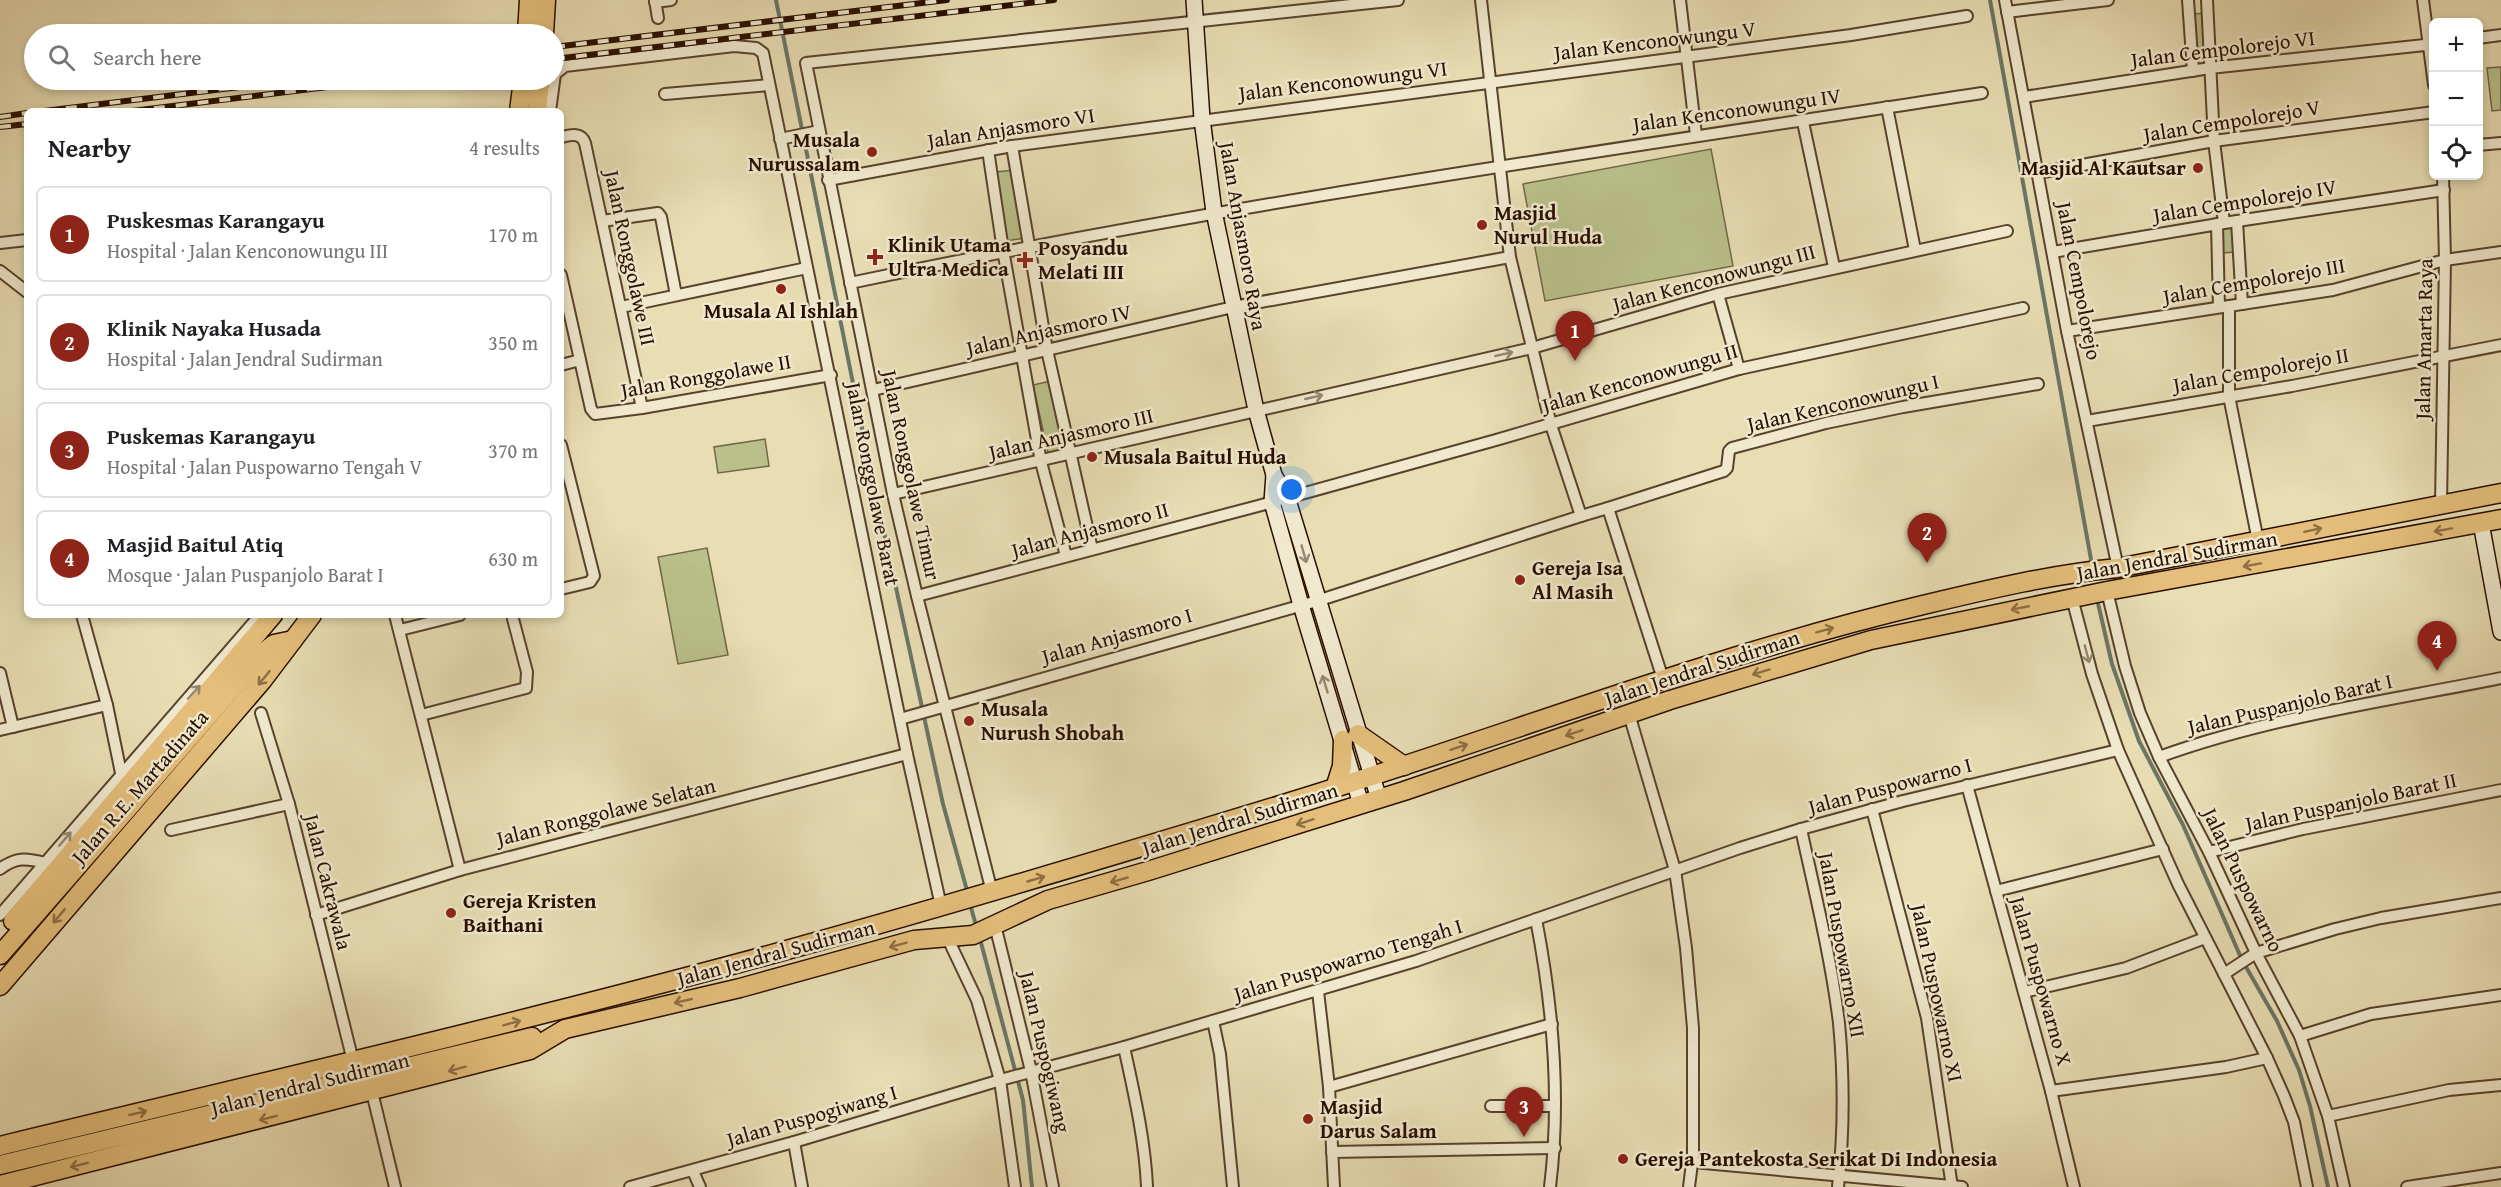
<!DOCTYPE html>
<meta charset="utf-8">
<style>
body{margin:0;font-family:"Gentium Book Plus",serif;background:#f6f6f6;color:#202124}
.controls{position:absolute;right:18px;top:18px;display:grid;overflow:hidden;border-radius:9px;box-shadow:0 3px 9px #0003}
.controls button{width:54px;height:54px;display:grid;place-items:center;padding:0;border:0;border-bottom:2px solid #e0e0e0;background:#fff;color:#202124;font:30px sans-serif}
.you{position:absolute;left:1292px;top:490px;width:21px;height:21px;margin:-15px;border:4px solid #fff;border-radius:50%;background:#1a73e8;box-shadow:0 0 0 9px #1a73e833}
.badge{display:grid;place-items:center;width:39px;height:39px;border-radius:50%;background:#8f2418;color:#fff;font-size:20px;font-weight:700}
.pin{position:absolute;translate:-50% -50px;filter:drop-shadow(0 2px 3px #0008)}
.pin::after{content:'';position:absolute;top:32px;width:21px;height:18px;background:inherit;clip-path:polygon(0 0,100% 0,50% 100%)}
.list{margin:0;padding:0;list-style:none}
h2{display:flex;justify-content:space-between;align-items:center;height:78px;margin:0;padding:0 24px;font-size:26px}
h2 small{font-size:20px;font-weight:400;color:#757577}
.list li{display:grid;grid-template-columns:39px 1fr auto;gap:18px;align-items:center;box-sizing:border-box;height:96px;margin:0 12px 12px;padding:0 12px;border:2px solid #e0e0e0;border-radius:9px}
.list b{display:block;font-size:22px;white-space:nowrap}
.list p{margin:0;font-size:20px;white-space:nowrap;color:#757577}
.list em{font-size:20px;font-style:normal;color:#757577}
.icon{flex:none;width:33px;height:33px;fill:none;stroke:currentColor;stroke-width:2;stroke-linecap:round;stroke-linejoin:round}
.map{position:relative;flex:none;width:2501px;height:1187px;overflow:hidden}
.search{position:absolute;background:#fff;box-shadow:0 3px 9px #0003;left:24px;top:24px;width:540px;height:66px;display:flex;align-items:center;gap:15px;box-sizing:border-box;padding:0 21px;border-radius:33px;color:#757577;font-size:22px}
.panel{position:absolute;background:#fff;box-shadow:0 3px 9px #0003;left:24px;top:108px;width:540px;height:510px;border-radius:9px}
.map>svg:first-child{display:block}
</style>
<div class="map">
<svg width="2501" height="1187" viewBox="0 0 2501 1187">
<rect width="100%" height="100%" fill="#e8ddb3"/>
<filter id="stains"><feTurbulence type="fractalNoise" baseFrequency=".00333" numOctaves="4"/><feColorMatrix values="0 0 0 0 .2 0 0 0 0 .09 0 0 0 0 .02 0 0 0 .5 -.17"/></filter>
<radialGradient id="worn" r=".72"><stop offset=".6" stop-color="#630" stop-opacity="0"/><stop offset="1" stop-color="#630" stop-opacity=".3"/></radialGradient>
<g fill="#b9c08a" stroke="#706745" stroke-width="1.5">
<polygon points="2205,13 2209,58 2196,59 2193,14"/>
<polygon points="2501,67 2501,110 2492,111 2487,68"/>
<polygon points="1711,149 1733,266 1545,301 1523,184"/>
<polygon points="1014,170 1025,238 1006,241 996,172"/>
<polygon points="2234,226 2236,252 2222,253 2220,227"/>
<polygon points="1051,381 1066,449 1048,453 1033,385"/>
<polygon points="765,439 769,466 718,473 714,447"/>
<polygon points="707,548 728,655 678,664 658,557"/>
</g>
<g fill="none" stroke-linecap="round" stroke-linejoin="round">
<g stroke="#6b7666" stroke-width="4">
<polyline points="776,0 870,468 943,804 968,894"/>
<polyline points="1990,0 2092,565"/>
<polyline points="2097,599 2112,664 2139,741 2183,825 2242,960 2277,1021 2299,1070 2310,1106 2328,1187"/>
<polyline points="970,904 977,929"/>
<polyline points="980,939 1023,1100 1032,1187"/>
</g>
<defs>
<g id="street">
<polyline points="655,0 658,18"/>
<polyline points="1481,0 1510,257 1551,425 1581,516 1608,508 1663,679"/>
<polyline points="1680,0 1696,135"/>
<polyline points="2005,0 2067,331 2118,568"/>
<polyline points="2188,0 2193,71"/>
<polyline points="2207,0 2214,141 2224,223"/>
<polyline points="2423,0 2434,85"/>
<polyline points="655,2 671,0"/>
<polyline points="2007,12 2108,0"/>
<polyline points="2478,38 2501,35"/>
<polyline points="665,94 769,85"/>
<polyline points="2024,97 2210,68 2434,44"/>
<polyline points="1887,107 1915,250"/>
<polyline points="550,111 555,74 565,66 734,46 756,48 763,53 907,754 941,906"/>
<polyline points="1803,122 1834,267"/>
<path d="M561,137C571,135 581,132 585,143L642,408"/>
<polyline points="780,139 819,131"/>
<polyline points="2478,145 2501,143"/>
<polyline points="1012,146 1047,350 1092,549"/>
<polyline points="988,150 1003,250 1041,462 1066,556"/>
<polyline points="2038,173 2214,141 2434,112"/>
<polyline points="828,180 1012,146 1851,35 1967,16"/>
<polyline points="602,221 658,213 661,217 676,295"/>
<polyline points="2237,221 2242,304"/>
<polyline points="2217,224 2219,307"/>
<polyline points="0,243 27,240"/>
<polyline points="2053,252 2224,223 2444,190"/>
<polyline points="0,271 27,292"/>
<polyline points="561,275 591,409 595,414 642,408 831,375"/>
<path d="M850,283C1225,204 1604,151 1982,93"/>
<polyline points="1718,294 1739,369"/>
<polyline points="2229,306 2229,396 2258,541"/>
<polyline points="621,307 807,268"/>
<polyline points="2067,331 2333,290 2445,260 2501,252"/>
<polyline points="561,365 580,360"/>
<polyline points="873,390 1233,307 1510,257"/>
<polyline points="2087,421 2292,386 2501,345"/>
<polyline points="561,445 594,576 590,582 561,589"/>
<polyline points="893,494 1532,348 1718,294 2007,231"/>
<polyline points="2441,504 2445,260 2443,176"/>
<polyline points="1608,508 1724,471 1727,468 1729,451 1732,448 1826,423 1903,407 2038,384"/>
<polyline points="2107,591 2125,666 2140,713 2159,757 2209,852 2256,953 2300,1036 2328,1116 2344,1187"/>
<polyline points="917,596 1258,506 1496,440 1739,369 2023,308"/>
<polyline points="2072,598 2092,674 2118,750 2178,884 2267,1058 2284,1096 2294,1122 2307,1187"/>
<polyline points="82,615 107,705 121,773"/>
<polyline points="395,615 460,870"/>
<polyline points="400,630 460,615"/>
<polyline points="0,673 13,727"/>
<polyline points="261,713 289,804 353,1061"/>
<polyline points="1629,714 1675,870 1686,948 1693,1028 1693,1155 1689,1187"/>
<polyline points="421,715 526,688 527,672 512,615"/>
<polyline points="900,719 1317,601 1581,516"/>
<polyline points="0,730 107,705"/>
<path d="M2159,757C2269,717 2387,701 2501,678"/>
<polyline points="1967,785 2051,1091 2074,1187"/>
<polyline points="1872,809 1927,1018 1952,1187"/>
<path d="M1801,829C1815,893 1831,958 1839,1023C1844,1077 1844,1133 1838,1187"/>
<polyline points="171,830 289,804"/>
<polyline points="2209,852 2303,829 2501,790"/>
<path d="M0,869C16,857 26,858 45,863"/>
<polyline points="1996,891 2163,849"/>
<polyline points="992,892 917,596 893,494 806,63 1398,0"/>
<polyline points="0,915 260,615"/>
<polyline points="316,915 460,870 907,754"/>
<path d="M1536,919C1553,1007 1561,1098 1550,1187"/>
<polyline points="995,925 1031,1071 1053,1187"/>
<polyline points="948,939 977,1000 1000,1080 1015,1187"/>
<polyline points="2224,974 2256,953 2335,929 2381,918 2501,898"/>
<polyline points="1318,991 1329,1087 1334,1187"/>
<polyline points="2024,992 2126,968 2205,938"/>
<polyline points="1213,1021 1220,1054 1233,1187"/>
<polyline points="2300,1036 2371,1014 2501,995"/>
<path d="M1124,1047C1134,1093 1145,1140 1147,1187"/>
<polyline points="1329,1087 1552,1024"/>
<polyline points="2051,1091 2226,1067 2267,1058"/>
<polyline points="372,1092 395,1187"/>
<polyline points="1491,1106 1554,1106"/>
<polyline points="2328,1116 2449,1090 2501,1085"/>
<polyline points="794,1142 802,1187"/>
<polyline points="1332,1152 1555,1148"/>
<polyline points="1693,1162 1962,1187"/>
<polyline points="693,1171 700,1187"/>
<polyline points="630,1187 794,1142 1004,1079 1124,1047 1416,961 1740,848 1801,829 1903,801 2118,750"/>
<polyline points="2407,1187 2501,1173"/>
</g>
<g id="secondary">
<polyline points="1194,0 1202,119 1214,212 1256,410 1274,475 1287,497 1379,799"/>
<polyline points="1274,475 1272,502 1301,605 1361,804"/>
<polyline points="2481,523 2501,632"/>
</g>
<g id="highway">
<polyline points="527,34 529,0"/>
<polyline points="544,34 546,0"/>
<polyline points="519,111 523,80"/>
<polyline points="537,111 540,80"/>
<polyline points="1358,734 1404,766"/>
<polyline points="1335,788 1342,766 1343,740"/>
<polyline points="13,921 273,615"/>
<polyline points="0,955 265,651 274,644 293,640"/>
<polyline points="0,986 262,681 312,615"/>
<path d="M0,1146C247,1086 494,1029 739,963C921,914 1100,860 1280,805C1495,740 1704,657 1923,605C1986,590 2052,574 2118,568L2501,493"/>
<polyline points="0,1165 532,1037"/>
<polyline points="0,1185 530,1050 565,1029 740,988 914,940 973,935 1048,900 1148,871 1404,791 1670,700 1871,640 2107,591 2501,519"/>
</g>
</defs>
<use href="#street" stroke="#58422d" stroke-width="14"/>
<use href="#secondary" stroke="#280e00" stroke-width="18"/>
<use href="#highway" stroke="#280e00" stroke-width="21"/>
<use href="#street" stroke="#f0e9ce" stroke-width="10"/>
<use href="#secondary" stroke="#f0e9ce" stroke-width="15"/>
<use href="#highway" stroke="#e4be7a" stroke-width="18"/>
<defs>
<g id="rail">
<polyline points="554,47 947,0"/>
<polyline points="554,59 1054,0"/>
<polyline points="44,111 297,80"/>
<polyline points="132,111 385,80"/>
<polyline points="0,117 27,113"/>
<polyline points="0,127 27,124"/>
</g>
</defs>
<use href="#rail" stroke="#280e00" stroke-width="6"/>
<use href="#rail" stroke="#f0e9ce" stroke-width="4" stroke-dasharray="11" stroke-linecap="butt"/>
</g>
<defs><path id="oneway-shaft" d="M-6 0H5M1.5-3L5.5 0L1.5 3" fill="none" stroke-width="1.6" stroke-linecap="round" stroke-linejoin="round" transform="scale(1.5)"/></defs>
<g stroke="#968671">
<use href="#oneway-shaft" transform="translate(1504 354) rotate(-13)"/>
<use href="#oneway-shaft" transform="translate(1314 397) rotate(-13)"/>
<use href="#oneway-shaft" transform="translate(1304 554) rotate(74)"/>
<use href="#oneway-shaft" transform="translate(2087 654) rotate(75)"/>
<use href="#oneway-shaft" transform="translate(1325 684) rotate(-107)"/>
<use href="#oneway-shaft" transform="translate(194 692) rotate(-48)"/>
<use href="#oneway-shaft" transform="translate(65 839) rotate(-49)"/>
</g>
<g stroke="#8f6f43">
<use href="#oneway-shaft" transform="translate(2313 530) rotate(-12)"/>
<use href="#oneway-shaft" transform="translate(2443 530) rotate(170)"/>
<use href="#oneway-shaft" transform="translate(2252 565) rotate(170)"/>
<use href="#oneway-shaft" transform="translate(2020 608) rotate(169)"/>
<use href="#oneway-shaft" transform="translate(1825 630) rotate(-15)"/>
<use href="#oneway-shaft" transform="translate(1761 672) rotate(163)"/>
<use href="#oneway-shaft" transform="translate(264 678) rotate(129)"/>
<use href="#oneway-shaft" transform="translate(1574 733) rotate(161)"/>
<use href="#oneway-shaft" transform="translate(1459 747) rotate(-18)"/>
<use href="#oneway-shaft" transform="translate(1305 822) rotate(162)"/>
<use href="#oneway-shaft" transform="translate(1036 879) rotate(-16)"/>
<use href="#oneway-shaft" transform="translate(1119 880) rotate(164)"/>
<use href="#oneway-shaft" transform="translate(59 916) rotate(130)"/>
<use href="#oneway-shaft" transform="translate(898 945) rotate(165)"/>
<use href="#oneway-shaft" transform="translate(683 1001) rotate(167)"/>
<use href="#oneway-shaft" transform="translate(512 1023) rotate(-15)"/>
<use href="#oneway-shaft" transform="translate(457 1069) rotate(165)"/>
<use href="#oneway-shaft" transform="translate(138 1113) rotate(-13)"/>
<use href="#oneway-shaft" transform="translate(268 1118) rotate(166)"/>
<use href="#oneway-shaft" transform="translate(79 1165) rotate(166)"/>
</g>
<g fill="#8f2418" stroke="#f0e9ce" stroke-width="2">
<circle cx="872" cy="152" r="6"/>
<circle cx="2198" cy="168" r="6"/>
<circle cx="1482" cy="225" r="6"/>
<path d="M872 248h6v6h6v6h-6v6h-6v-6h-6v-6h6z"/>
<path d="M1022 251h6v6h6v6h-6v6h-6v-6h-6v-6h6z"/>
<circle cx="781" cy="289" r="6"/>
<circle cx="1092" cy="457" r="6"/>
<circle cx="1520" cy="580" r="6"/>
<circle cx="969" cy="721" r="6"/>
<circle cx="451" cy="913" r="6"/>
<circle cx="1308" cy="1119" r="6"/>
<circle cx="1623" cy="1159" r="6"/>
</g>
<g text-anchor="middle" stroke-width="5" stroke-linejoin="round" paint-order="stroke">
<g font-size="21" fill="#280e00" stroke="#f0e9ce">
<text transform="translate(1655 41) rotate(-7)" y="7">Jalan Kenconowungu V</text>
<text transform="translate(2223 49) rotate(-7)" y="7">Jalan Cempolorejo VI</text>
<text transform="translate(1343 81) rotate(-7)" y="7">Jalan Kenconowungu VI</text>
<text transform="translate(1737 110) rotate(-8)" y="7">Jalan Kenconowungu IV</text>
<text transform="translate(2232 121) rotate(-9)" y="7">Jalan Cempolorejo V</text>
<text transform="translate(1011 128) rotate(-9)" y="7">Jalan Anjasmoro VI</text>
<text transform="translate(2245 201) rotate(-9)" y="7">Jalan Cempolorejo IV</text>
<text transform="translate(1243 236) rotate(80)" y="7">Jalan Anjasmoro Raya</text>
<text transform="translate(630 258) rotate(78)" y="7">Jalan Ronggolawe III</text>
<text transform="translate(1714 278) rotate(-15)" y="7">Jalan Kenconowungu III</text>
<text transform="translate(2079 281) rotate(79)" y="7">Jalan Cempolorejo</text>
<text transform="translate(2254 281) rotate(-10)" y="7">Jalan Cempolorejo III</text>
<text transform="translate(1049 330) rotate(-13)" y="7">Jalan Anjasmoro IV</text>
<text transform="translate(2424 339) rotate(-89)" y="7">Jalan Amarta Raya</text>
<text transform="translate(2261 370) rotate(-10)" y="7">Jalan Cempolorejo II</text>
<text transform="translate(706 376) rotate(-10)" y="7">Jalan Ronggolawe II</text>
<text transform="translate(1640 378) rotate(-16)" y="7">Jalan Kenconowungu II</text>
<text transform="translate(1843 403) rotate(-13)" y="7">Jalan Kenconowungu I</text>
<text transform="translate(1071 434) rotate(-13)" y="7">Jalan Anjasmoro III</text>
<text transform="translate(911 475) rotate(78)" y="7">Jalan Ronggolawe Timur</text>
<text transform="translate(873 484) rotate(79)" y="7">Jalan Ronggolawe Barat</text>
<text transform="translate(1090 530) rotate(-15)" y="7">Jalan Anjasmoro II</text>
<text transform="translate(2177 556) rotate(-10)" y="7">Jalan Jendral Sudirman</text>
<text transform="translate(1117 636) rotate(-16)" y="7">Jalan Anjasmoro I</text>
<text transform="translate(1702 668) rotate(-18)" y="7">Jalan Jendral Sudirman</text>
<text transform="translate(2290 704) rotate(-13)" y="7">Jalan Puspanjolo Barat I</text>
<text transform="translate(1890 786) rotate(-15)" y="7">Jalan Puspowarno I</text>
<text transform="translate(140 787) rotate(-49)" y="7">Jalan R.E. Martadinata</text>
<text transform="translate(2351 802) rotate(-12)" y="7">Jalan Puspanjolo Barat II</text>
<text transform="translate(606 812) rotate(-14)" y="7">Jalan Ronggolawe Selatan</text>
<text transform="translate(1240 819) rotate(-17)" y="7">Jalan Jendral Sudirman</text>
<text transform="translate(2243 880) rotate(64)" y="7">Jalan Puspowarno</text>
<text transform="translate(328 882) rotate(76)" y="7">Jalan Cakrawala</text>
<text transform="translate(1842 945) rotate(80)" y="7">Jalan Puspowarno XII</text>
<text transform="translate(776 953) rotate(-15)" y="7">Jalan Jendral Sudirman</text>
<text transform="translate(1348 960) rotate(-17)" y="7">Jalan Puspowarno Tengah I</text>
<text transform="translate(2041 981) rotate(74)" y="7">Jalan Puspowarno X</text>
<text transform="translate(1937 993) rotate(78)" y="7">Jalan Puspowarno XI</text>
<text transform="translate(1045 1052) rotate(77)" y="7">Jalan Puspogiwang</text>
<text transform="translate(310 1084) rotate(-14)" y="7">Jalan Jendral Sudirman</text>
<text transform="translate(812 1116) rotate(-16)" y="7">Jalan Puspogiwang I</text>
</g>
<g font-size="21" font-weight="bold" fill="#280e00" stroke="#f0e9ce" text-anchor="start">
<text x="860" y="147" text-anchor="end">Musala<tspan x="860" dy="24">Nurussalam</tspan></text>
<text x="2186" y="175" text-anchor="end">Masjid Al Kautsar</text>
<text x="1494" y="220">Masjid<tspan x="1494" dy="24">Nurul Huda</tspan></text>
<text x="888" y="252">Klinik Utama<tspan x="888" dy="24">Ultra Medica</tspan></text>
<text x="1038" y="255">Posyandu<tspan x="1038" dy="24">Melati III</tspan></text>
<text x="781" y="318" text-anchor="middle">Musala Al Ishlah</text>
<text x="1104" y="464">Musala Baitul Huda</text>
<text x="1532" y="575">Gereja Isa<tspan x="1532" dy="24">Al Masih</tspan></text>
<text x="981" y="716">Musala<tspan x="981" dy="24">Nurush Shobah</tspan></text>
<text x="463" y="908">Gereja Kristen<tspan x="463" dy="24">Baithani</tspan></text>
<text x="1320" y="1114">Masjid<tspan x="1320" dy="24">Darus Salam</tspan></text>
<text x="1635" y="1166">Gereja Pantekosta Serikat Di Indonesia</text>
</g>
</g>
<rect width="100%" height="100%" filter="url(#stains)"/>
<rect width="100%" height="100%" fill="url(#worn)"/>
</svg>
<div class="controls">
<button>+</button>
<button>−</button>
<button><svg class="icon" aria-label="locate" viewBox="0 0 24 24"><circle cx="12" cy="12" r="6"/><path d="M12 2v4M12 18v4M2 12h4M18 12h4"/></svg></button>
</div>
<div class="you"></div>
<div class="pin badge" style="left:1575px;top:361px">1</div>
<div class="pin badge" style="left:1927px;top:563px">2</div>
<div class="pin badge" style="left:1524px;top:1137px">3</div>
<div class="pin badge" style="left:2437px;top:671px">4</div>
<div class="search"><svg class="icon" aria-label="search" viewBox="0 0 24 24"><circle cx="10" cy="10" r="6"/><path d="M15 15l6 6"/></svg>Search here</div>
<section class="panel">
<h2>Nearby<small>4 results</small></h2>
<ul class="list">
<li><span class="badge">1</span><div><b>Puskesmas Karangayu</b><p>Hospital · Jalan Kenconowungu III</p></div><em>170 m</em></li>
<li><span class="badge">2</span><div><b>Klinik Nayaka Husada</b><p>Hospital · Jalan Jendral Sudirman</p></div><em>350 m</em></li>
<li><span class="badge">3</span><div><b>Puskemas Karangayu</b><p>Hospital · Jalan Puspowarno Tengah V</p></div><em>370 m</em></li>
<li><span class="badge">4</span><div><b>Masjid Baitul Atiq</b><p>Mosque · Jalan Puspanjolo Barat I</p></div><em>630 m</em></li>
</ul>
</section>
</div>
